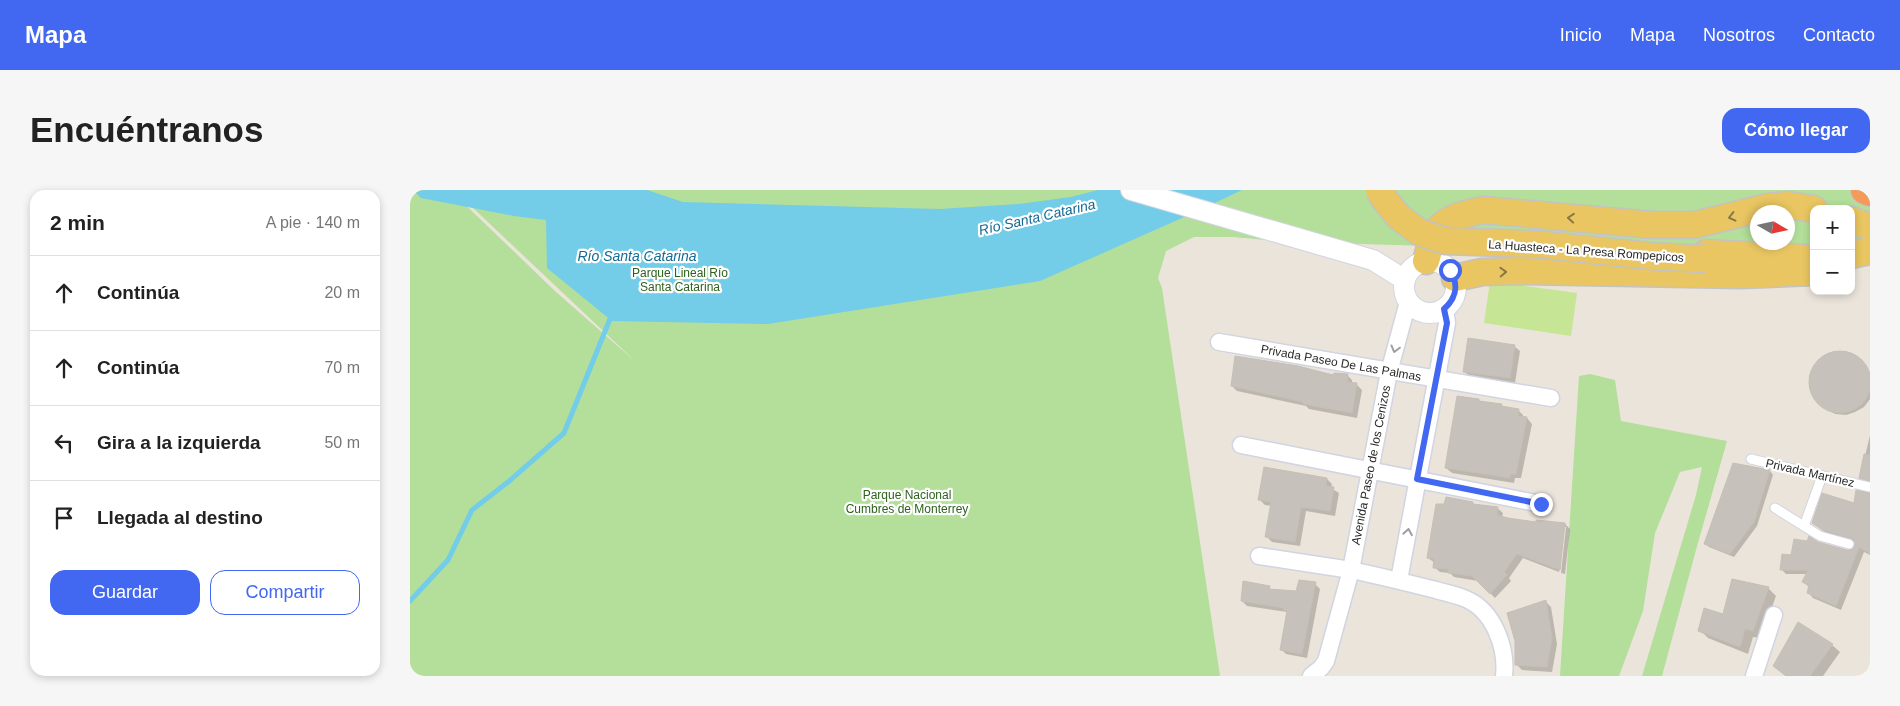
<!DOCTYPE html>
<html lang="es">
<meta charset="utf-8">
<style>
body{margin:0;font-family:Arial,sans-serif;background:#f6f6f6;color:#222}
.controls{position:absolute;right:15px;top:15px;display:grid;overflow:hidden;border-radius:10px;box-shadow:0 2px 8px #0003}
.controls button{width:45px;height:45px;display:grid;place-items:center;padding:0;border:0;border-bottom:1px solid #e0e0e0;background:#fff;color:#222;font:25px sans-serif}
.compass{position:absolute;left:1340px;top:15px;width:45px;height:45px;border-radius:50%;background:#fff;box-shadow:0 2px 8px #0003;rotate:99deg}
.stop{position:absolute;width:15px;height:15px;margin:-11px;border:4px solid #4267f1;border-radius:50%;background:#fff}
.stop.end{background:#4267f1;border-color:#fff;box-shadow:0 1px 5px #0008}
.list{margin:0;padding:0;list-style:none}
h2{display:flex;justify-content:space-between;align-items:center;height:65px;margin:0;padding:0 20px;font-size:21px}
h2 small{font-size:16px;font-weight:400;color:#767676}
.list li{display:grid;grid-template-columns:32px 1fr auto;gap:15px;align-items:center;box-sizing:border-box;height:75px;padding:0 20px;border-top:1px solid #e0e0e0}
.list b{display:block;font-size:19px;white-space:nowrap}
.list em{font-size:16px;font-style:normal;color:#767676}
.actions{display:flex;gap:10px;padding:15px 20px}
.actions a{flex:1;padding:11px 0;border:1px solid #4267f1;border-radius:15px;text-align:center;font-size:18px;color:#4267f1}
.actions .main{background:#4267f1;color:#fff}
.icon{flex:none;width:28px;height:28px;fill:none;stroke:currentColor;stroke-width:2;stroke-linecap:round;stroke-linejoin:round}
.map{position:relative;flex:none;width:1460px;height:486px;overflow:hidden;border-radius:15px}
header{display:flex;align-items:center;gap:30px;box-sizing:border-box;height:70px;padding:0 25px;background:#4267f1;color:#fff}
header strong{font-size:24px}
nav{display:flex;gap:28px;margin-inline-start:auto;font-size:18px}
.intro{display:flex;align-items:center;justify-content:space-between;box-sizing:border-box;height:120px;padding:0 30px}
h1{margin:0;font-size:35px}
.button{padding:12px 22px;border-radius:15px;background:#4267f1;color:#fff;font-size:18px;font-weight:700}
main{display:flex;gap:30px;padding:0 30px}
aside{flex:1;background:#fff;border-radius:15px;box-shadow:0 2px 8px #0003}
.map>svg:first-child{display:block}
</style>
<header>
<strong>Mapa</strong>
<nav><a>Inicio</a><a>Mapa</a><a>Nosotros</a><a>Contacto</a></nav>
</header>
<div class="intro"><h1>Encuéntranos</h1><a class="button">Cómo llegar</a></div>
<main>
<aside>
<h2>2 min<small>A pie · 140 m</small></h2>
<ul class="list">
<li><svg class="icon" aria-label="ahead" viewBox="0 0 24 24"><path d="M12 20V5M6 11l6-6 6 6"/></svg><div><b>Continúa</b></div><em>20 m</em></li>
<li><svg class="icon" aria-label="ahead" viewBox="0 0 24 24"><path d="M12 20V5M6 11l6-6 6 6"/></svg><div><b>Continúa</b></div><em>70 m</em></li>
<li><svg class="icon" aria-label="left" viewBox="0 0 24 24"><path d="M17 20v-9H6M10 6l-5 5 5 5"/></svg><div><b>Gira a la izquierda</b></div><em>50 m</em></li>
<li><svg class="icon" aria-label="arrive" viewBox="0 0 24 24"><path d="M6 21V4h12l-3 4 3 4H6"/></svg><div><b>Llegada al destino</b></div></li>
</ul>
<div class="actions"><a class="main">Guardar</a><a>Compartir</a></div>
</aside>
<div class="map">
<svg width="1460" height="486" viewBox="0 0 1460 486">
<rect width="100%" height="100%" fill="#ebe4db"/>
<g fill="#b3df9a" fill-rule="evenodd">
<path d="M0,0H40L146,102L226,172L44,0H1460V68H1441V19H1404V67L880,52L823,47H784L756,61L748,88L752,98L810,486H0ZM1348,22H1378V52H1348Z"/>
<polygon points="1180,184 1205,190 1211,231 1317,251 1286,360 1252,486 1232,486 1286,305 1292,277 1270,282 1245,343 1233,421 1209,486 1150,486 1169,186"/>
</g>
<polygon fill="#c6e696" points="1080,91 1167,103 1161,146 1074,133"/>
<polygon fill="#73cce8" points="3,0 237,0 273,12 530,19 609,14 661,7 688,0 832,0 790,20 630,91 358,134 202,131 137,78 136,30 104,26 11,8"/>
<g fill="#0003">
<polygon points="1104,156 1110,161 1105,193 1060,187 1054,181"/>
<polygon points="1432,162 1441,164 1449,169 1460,183 1460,209 1454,217 1445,222 1436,225 1425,224 1416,219 1406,209 1402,200 1401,191 1407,174 1414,167 1423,164"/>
<polygon points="937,185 942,190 942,194 947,195 952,200 947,228 899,219 896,216 827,201 822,196"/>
<polygon points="1068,210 1071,212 1091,215 1094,218 1108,220 1113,225 1113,228 1117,228 1122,234 1111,288 1105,288 1104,293 1042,283 1036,278"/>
<polygon points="1460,245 1460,296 1450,288"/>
<polygon points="1324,275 1360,281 1363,285 1347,336 1324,367 1299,357 1295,353"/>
<polygon points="917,289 922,294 921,298 929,303 925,326 896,321 890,356 862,352 857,347 862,316 855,315 850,310"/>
<polygon points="1460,304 1460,365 1454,362 1431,420 1403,408 1398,402 1400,398 1393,392 1397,384 1376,384 1371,379 1382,367 1408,353 1438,361 1444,360 1446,353 1419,345 1403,333 1445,314"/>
<polygon points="1063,313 1065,316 1087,318 1093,323 1092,328 1127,334 1155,334 1160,339 1155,384 1151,383 1156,337 1154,337 1149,382 1113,368 1099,388 1101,391 1085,408 1068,391 1044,387 1040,383 1030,382 1024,377 1025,373 1018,368"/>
<polygon points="905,394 910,399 897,468 876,464 871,459 877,422 837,416 832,411 859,398 862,401 887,403"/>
<polygon points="1358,398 1366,406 1351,448 1343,447 1338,464 1298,448 1290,440"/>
<polygon points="1136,412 1141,417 1147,454 1142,482 1112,480 1106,474"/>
<polygon points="1422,455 1430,462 1413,486 1376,486 1364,475"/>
</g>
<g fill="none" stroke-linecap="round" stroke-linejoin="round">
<polyline stroke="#73cce8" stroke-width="5" points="0,411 38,370 62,320 98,292 154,243 202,124"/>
</g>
<g fill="#c6c1bb" stroke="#c6bfb5">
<polygon points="1058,148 1105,155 1100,188 1053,182"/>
<circle cx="1430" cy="192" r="31"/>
<polygon points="825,166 888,176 923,185 924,183 938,184 937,192 947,193 942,223 893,214 893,212 821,196"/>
<polygon points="1047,206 1069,209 1069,211 1092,214 1091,216 1109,219 1108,226 1117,227 1106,284 1100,284 1100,288 1035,278"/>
<polygon points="1454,264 1460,265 1460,291 1449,288"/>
<polygon points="1323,273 1360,280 1344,332 1320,364 1294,354"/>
<polygon points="854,277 917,288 916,296 924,297 920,321 891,317 885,352 855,347 861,312 848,310"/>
<polygon points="1446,300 1460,303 1460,364 1449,357 1426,416 1397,403 1399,395 1392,392 1398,380 1370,380 1372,364 1381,365 1384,349 1397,351 1399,346 1408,352 1437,360 1443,359 1445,353 1443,349 1413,340 1402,333 1412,303 1444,313"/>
<polygon points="1036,307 1063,312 1063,314 1088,317 1087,325 1098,328 1126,332 1126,330 1155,333 1150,380 1107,364 1094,382 1097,385 1080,404 1062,386 1038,383 1038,379 1023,378 1024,369 1017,368 1026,314 1034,314"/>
<polygon points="1322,389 1359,397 1343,441 1335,439 1330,457 1288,441 1294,418 1313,424"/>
<polygon points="889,390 906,392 892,464 870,460 877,421 873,420 874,418 831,411 833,391 860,396 859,399 886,401"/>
<polygon points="1136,410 1142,448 1137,477 1105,475 1105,451 1097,423"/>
<polygon points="1388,432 1423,454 1400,486 1376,486 1363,476"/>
</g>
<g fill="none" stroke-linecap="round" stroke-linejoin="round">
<defs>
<g id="service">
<polyline points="1341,269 1460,297"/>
<polyline points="1365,318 1410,346 1439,354"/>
<polyline points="1394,336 1412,286"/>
</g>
<g id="minor">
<polyline points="809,152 1141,208"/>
<polyline points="831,255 1131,314"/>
<polyline points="849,366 941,380 979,182 998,112"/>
<polyline points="989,390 1037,133 1035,119"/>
<path d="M901,486L911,478L916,471L941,380C970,386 998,393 1026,400C1036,403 1047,405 1056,409C1084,421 1097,458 1094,486"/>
<polyline points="1344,486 1364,425"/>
</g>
<g id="tertiary">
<polyline points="721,0 963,70 995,90"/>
<circle cx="1020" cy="97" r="26"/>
</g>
<g id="primary">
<polyline points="1441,30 1460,37"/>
<polyline points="1296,63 1396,68"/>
<polyline points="1441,65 1460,61"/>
<path d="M1016,71C1019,62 1020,52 1025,44C1033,28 1057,23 1073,20L1243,35H1284L1357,17L1378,15L1404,19"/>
<polyline points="1045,88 1072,82 1109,81 1330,85 1404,82"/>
</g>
<polyline id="motorway" points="1455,0 1460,2"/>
</defs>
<use href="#service" stroke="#d1d4e1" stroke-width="11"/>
<use href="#minor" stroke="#d1d4e1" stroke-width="19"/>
<use href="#tertiary" stroke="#d1d4e1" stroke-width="22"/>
<use href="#primary" stroke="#c3c3c3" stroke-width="29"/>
<use href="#motorway" stroke="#c3c3c3" stroke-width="30"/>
<use href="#service" stroke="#fff" stroke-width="9"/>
<use href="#minor" stroke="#fff" stroke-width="16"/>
<use href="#tertiary" stroke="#fff" stroke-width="20"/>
<use href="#primary" stroke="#e9c662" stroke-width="26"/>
<use href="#motorway" stroke="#f69a5b" stroke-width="28"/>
<defs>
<polyline id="primary-bridge" points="969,0 975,10 989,27 1009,42 1035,51 1125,54 1242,66 1296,69"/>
</defs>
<use href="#primary-bridge" stroke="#c3c3c3" stroke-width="29" stroke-linecap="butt"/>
<use href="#primary-bridge" stroke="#e9c662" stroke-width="26"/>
</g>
<defs><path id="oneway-chevron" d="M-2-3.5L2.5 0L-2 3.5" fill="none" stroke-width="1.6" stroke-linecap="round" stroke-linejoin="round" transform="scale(1.25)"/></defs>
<g stroke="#897846">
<use href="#oneway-chevron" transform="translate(1322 27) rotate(166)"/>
<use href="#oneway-chevron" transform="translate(1161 28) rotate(-175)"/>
<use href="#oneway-chevron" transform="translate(1093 82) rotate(-2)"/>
</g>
<g stroke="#9f9f9f">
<use href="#oneway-chevron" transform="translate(985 159) rotate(105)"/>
<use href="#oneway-chevron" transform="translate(998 342) rotate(-80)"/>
</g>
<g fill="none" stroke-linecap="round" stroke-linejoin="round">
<path stroke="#4267f1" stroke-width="6" d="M1040,80C1049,95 1047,107 1034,119L1037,133L1007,289L1131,314"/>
</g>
<g text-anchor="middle" stroke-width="4.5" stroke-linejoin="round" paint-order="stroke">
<g font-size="12" fill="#292929" stroke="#fff">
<text transform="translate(1176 61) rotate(4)" y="4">La Huasteca - La Presa Rompepicos</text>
<text transform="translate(931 173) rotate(10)" y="4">Privada Paseo De Las Palmas</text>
<text transform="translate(961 275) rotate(-79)" y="4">Avenida Paseo de los Cenizos</text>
<text transform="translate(1400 283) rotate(13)" y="4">Privada Martínez</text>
</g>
<g font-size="12" fill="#2d621d" stroke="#fff">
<text x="270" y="87">Parque Lineal Río<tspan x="270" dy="14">Santa Catarina</tspan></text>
<text x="497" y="309">Parque Nacional<tspan x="497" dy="14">Cumbres de Monterrey</tspan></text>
</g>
<g font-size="14" font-style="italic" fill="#146a92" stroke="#fff">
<text transform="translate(627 27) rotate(-13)" y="5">Río Santa Catarina</text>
<text x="227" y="71">Río Santa Catarina</text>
</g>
</g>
</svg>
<div class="controls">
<button>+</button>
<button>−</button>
</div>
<svg class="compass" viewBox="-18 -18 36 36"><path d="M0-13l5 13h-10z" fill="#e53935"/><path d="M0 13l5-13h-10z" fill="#767676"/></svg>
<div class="stop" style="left:1040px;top:80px"></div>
<div class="stop end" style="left:1131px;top:314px"></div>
</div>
</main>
